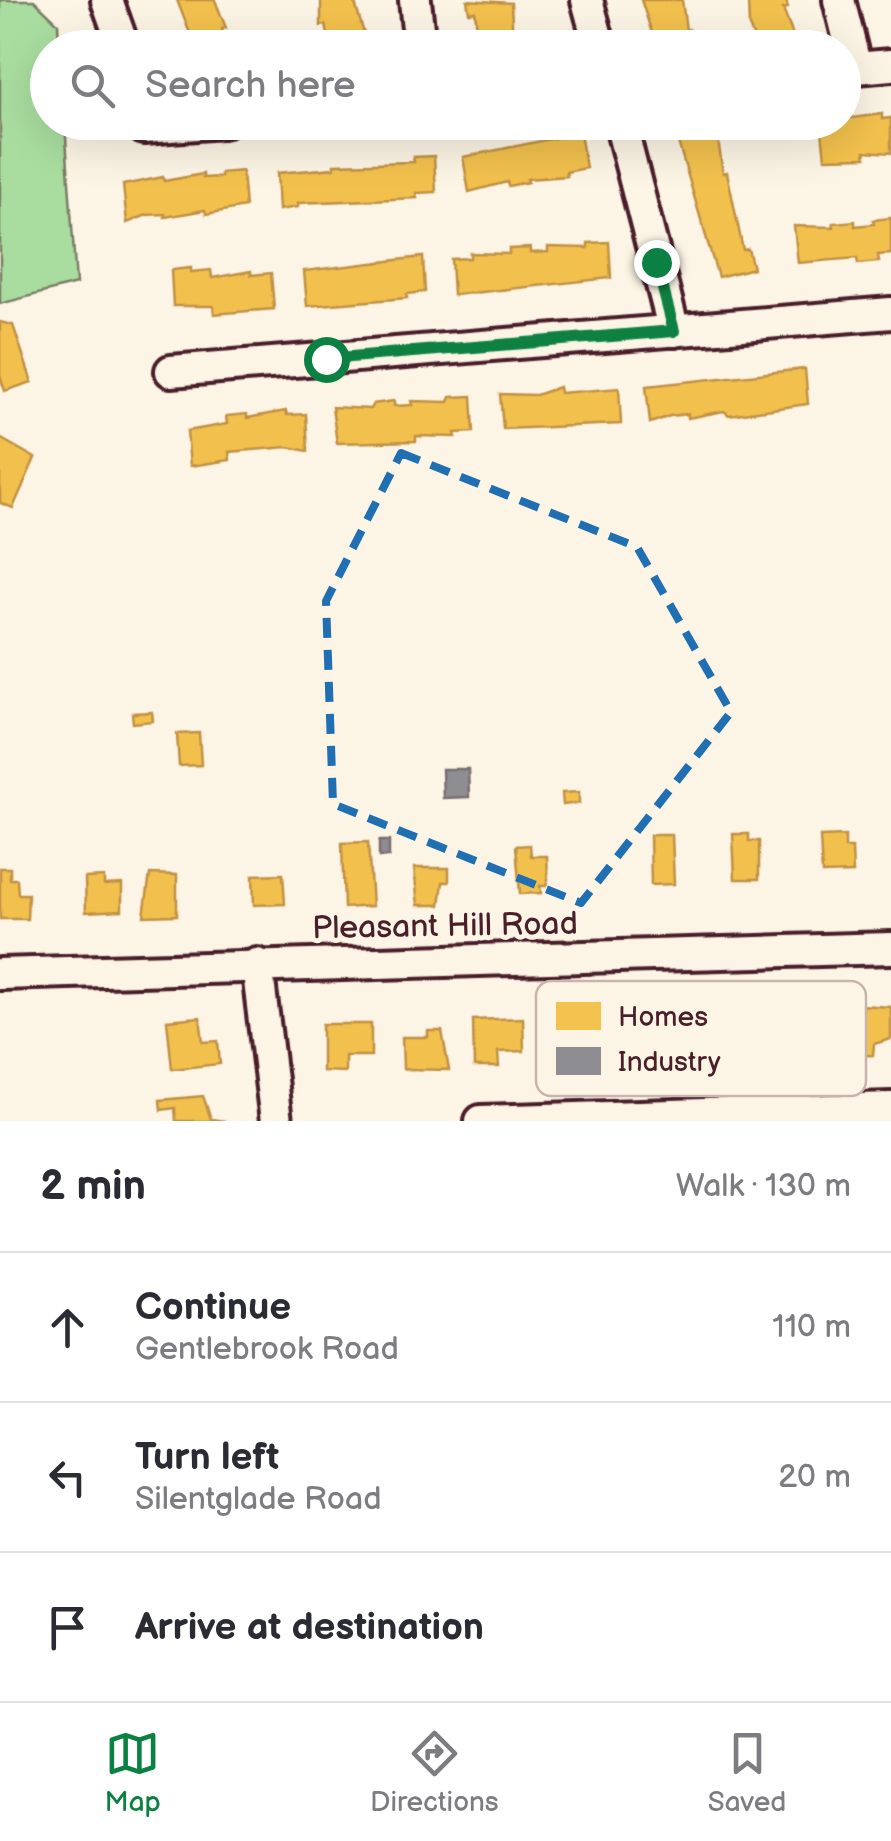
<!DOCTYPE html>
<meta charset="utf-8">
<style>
body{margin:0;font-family:"Balsamiq Sans",sans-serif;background:#f2f2f3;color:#2b2b33}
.stop{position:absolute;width:30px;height:30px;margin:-22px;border:8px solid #0b8043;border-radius:50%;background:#fff}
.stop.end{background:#0b8043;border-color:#fff;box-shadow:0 2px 10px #0008}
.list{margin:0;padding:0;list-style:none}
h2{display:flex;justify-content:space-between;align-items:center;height:130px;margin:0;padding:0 40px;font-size:42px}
h2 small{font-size:32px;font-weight:400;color:#7c7c81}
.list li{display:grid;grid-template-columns:65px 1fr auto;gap:30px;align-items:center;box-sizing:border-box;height:150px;padding:0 40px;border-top:2px solid #e1e1e2}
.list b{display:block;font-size:38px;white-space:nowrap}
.list p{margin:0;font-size:32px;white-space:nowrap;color:#7c7c81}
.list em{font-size:32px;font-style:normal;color:#7c7c81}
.icon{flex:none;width:55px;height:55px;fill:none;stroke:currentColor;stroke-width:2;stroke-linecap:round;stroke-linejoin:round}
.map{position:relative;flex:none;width:891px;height:1121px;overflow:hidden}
.search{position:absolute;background:#fff;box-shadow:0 10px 40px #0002;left:30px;right:30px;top:30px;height:110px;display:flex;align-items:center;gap:25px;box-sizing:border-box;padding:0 35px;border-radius:55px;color:#7c7c81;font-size:38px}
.sheet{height:580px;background:#fff}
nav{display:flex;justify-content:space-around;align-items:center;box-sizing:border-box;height:140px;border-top:2px solid #e1e1e2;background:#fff;font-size:28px;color:#7c7c81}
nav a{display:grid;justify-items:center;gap:5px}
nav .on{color:#0b8043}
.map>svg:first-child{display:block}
</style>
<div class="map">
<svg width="891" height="1121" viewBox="0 0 891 1121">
<rect width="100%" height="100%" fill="#fcf5e5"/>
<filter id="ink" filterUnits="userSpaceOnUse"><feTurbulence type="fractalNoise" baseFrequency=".01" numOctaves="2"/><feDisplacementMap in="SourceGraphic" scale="20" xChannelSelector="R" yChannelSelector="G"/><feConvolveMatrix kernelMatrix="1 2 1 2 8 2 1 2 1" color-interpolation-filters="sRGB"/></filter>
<g filter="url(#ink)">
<polygon fill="#a9dd9f" stroke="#7a7e65" stroke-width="2.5" points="0,0 34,0 58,23 59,47 48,48 48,122 65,123 76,284 0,304"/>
<g fill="#f2c14e" stroke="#c09044" stroke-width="2.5">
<polygon points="177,0 215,0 226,28 222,29 227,47 231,48 190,48 187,37 191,36"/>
<polygon points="321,0 354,0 365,37 363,48 327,48 330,44 326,25 321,26"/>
<polygon points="467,0 511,3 513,43 479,48 475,11 469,12"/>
<polygon points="641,0 682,0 686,30 689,29 694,48 657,48"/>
<polygon points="748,0 786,0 788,8 783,9 797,46 758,47 749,27"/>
<polygon points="882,114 882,119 891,118 891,153 865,151 866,157 825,158 821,122"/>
<polygon points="684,122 710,122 713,135 717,133 723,173 727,172 743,250 748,249 753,268 718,277 673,125"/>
<polygon points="580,133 586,168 566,172 567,176 527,179 528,182 508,186 507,182 469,192 463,157"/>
<polygon points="434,156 436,192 416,193 417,198 298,203 298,207 279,210 277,173 334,168 334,164 414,162 413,157"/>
<polygon points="242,171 245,207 206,214 205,210 165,217 165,214 147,215 127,223 123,185 163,177 164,181 203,174 203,178 221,177 221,173"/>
<polygon points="891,218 891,254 878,255 879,262 858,264 857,258 798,263 794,226 834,227 833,223 855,221 855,226 874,224 873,220"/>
<polygon points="609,242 611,278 453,295 451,259 470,258 470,253 509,254 509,249 530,248 530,253 548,252 548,247 588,248 588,243"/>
<polygon points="423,257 425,292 407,294 407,298 307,306 304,271"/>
<polygon points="191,268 191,272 211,270 212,278 251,271 251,275 271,273 274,309 214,314 213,306 173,306 171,270"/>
<polygon points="0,322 13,325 32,382 5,391 0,376"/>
<polygon points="805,369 808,404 729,415 724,411 688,418 688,414 670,416 650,423 646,386"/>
<polygon points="559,387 560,393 619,388 621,424 503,429 500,394 536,395"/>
<polygon points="472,396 474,432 455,433 456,437 416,436 416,441 337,443 332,407 370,409 373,404 394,401 394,406 412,405 411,401 449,402 451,397"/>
<polygon points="286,411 287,415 306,414 308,451 288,447 229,452 230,460 190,466 187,431 227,424 226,416 247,414 247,418"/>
<polygon points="0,438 35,458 13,508 0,503"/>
<polygon points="152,712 153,721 133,723 132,713"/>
<polygon points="199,733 201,765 179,766 177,734"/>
<polygon points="579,792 579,803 563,805 562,793"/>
<polygon points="733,834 749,834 749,841 759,841 759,879 735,879"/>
<polygon points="650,835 672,835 674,884 651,885"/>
<polygon points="845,836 845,848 852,848 853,873 822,874 820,837"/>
<polygon points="368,842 372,906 344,908 342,843"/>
<polygon points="530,845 531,856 547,856 548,879 546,886 540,886 541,893 520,894 516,846"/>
<polygon points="0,868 10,868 10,879 17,879 18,894 28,894 27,919 0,919"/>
<polygon points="414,868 449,868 449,882 443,882 440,905 418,905"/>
<polygon points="150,874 177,875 177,915 144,916"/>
<polygon points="283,874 285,904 254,905 253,875"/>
<polygon points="104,877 104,885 122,884 122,910 86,912 85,878"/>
<polygon points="859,1005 891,1007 891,1039 874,1044 873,1055 851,1056 849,1008"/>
<polygon points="200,1017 203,1042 218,1041 220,1064 172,1069 167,1020"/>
<polygon points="523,1018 524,1051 498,1052 499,1067 474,1067 473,1020"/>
<polygon points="322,1024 371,1024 371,1056 345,1056 345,1072 322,1071"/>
<polygon points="428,1031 442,1031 449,1070 403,1069 402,1037 428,1037"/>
<polygon points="203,1096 211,1119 225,1121 176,1121 175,1108 161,1110 160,1100"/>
</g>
<g fill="#8d8d92" stroke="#796c73" stroke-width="2.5">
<polygon points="442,769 468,769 469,797 443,798"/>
<rect x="379" y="841" width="10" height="16"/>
</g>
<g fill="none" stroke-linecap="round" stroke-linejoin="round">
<defs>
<g id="minor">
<polyline points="107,0 124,48"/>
<polyline points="415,0 420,48"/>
<polyline points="587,0 600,48"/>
<polyline points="839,0 856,68 891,65"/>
<polyline points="143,122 144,128 223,122"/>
<polyline points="620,122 674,331"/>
<polyline points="171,371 891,313"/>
<polyline points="257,964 276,1121"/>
<polyline points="0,974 891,948"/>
<polyline points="481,1121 891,1108"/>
</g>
</defs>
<use href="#minor" stroke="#4a1f2b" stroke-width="38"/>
<use href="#minor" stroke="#fcf5e5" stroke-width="30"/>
</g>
</g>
<g fill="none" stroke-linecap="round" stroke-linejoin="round" filter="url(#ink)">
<polyline stroke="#0b8043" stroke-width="12" points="326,359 674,331 656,262"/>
</g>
<path fill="none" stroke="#1f6fb2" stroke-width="8" stroke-dasharray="20 12" stroke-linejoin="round" d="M401,453L637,547L731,712L581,903L333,804L326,601Z"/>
<g text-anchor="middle" stroke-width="10" stroke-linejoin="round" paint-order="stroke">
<g font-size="32" fill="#4a1f2b" stroke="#fcf5e5">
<text transform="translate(445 925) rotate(-1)" y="11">Pleasant Hill Road</text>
</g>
</g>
<rect x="536" y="981" width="330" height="115" rx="15" fill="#fcf5e5" stroke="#c7b5ad" stroke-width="2.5"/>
<rect x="556" y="1002" width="45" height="28" fill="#f2c14e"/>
<rect x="556" y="1047" width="45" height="28" fill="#8d8d92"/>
<g font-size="28" fill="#4a1f2b">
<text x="618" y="1026">Homes</text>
<text x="618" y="1071">Industry</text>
</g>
</svg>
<div class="stop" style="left:326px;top:359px"></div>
<div class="stop end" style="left:656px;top:262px"></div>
<div class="search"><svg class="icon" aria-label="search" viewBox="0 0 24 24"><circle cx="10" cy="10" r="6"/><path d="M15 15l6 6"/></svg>Search here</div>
</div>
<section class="sheet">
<h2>2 min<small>Walk · 130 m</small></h2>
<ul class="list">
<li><svg class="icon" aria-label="ahead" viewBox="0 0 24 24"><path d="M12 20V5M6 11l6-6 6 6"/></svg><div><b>Continue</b><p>Gentlebrook Road</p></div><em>110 m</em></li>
<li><svg class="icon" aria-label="left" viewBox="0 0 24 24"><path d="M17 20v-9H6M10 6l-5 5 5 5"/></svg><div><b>Turn left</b><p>Silentglade Road</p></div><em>20 m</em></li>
<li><svg class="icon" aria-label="arrive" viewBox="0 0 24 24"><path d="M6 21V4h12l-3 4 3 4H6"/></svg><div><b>Arrive at destination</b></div></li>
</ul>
</section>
<nav>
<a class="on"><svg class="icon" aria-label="map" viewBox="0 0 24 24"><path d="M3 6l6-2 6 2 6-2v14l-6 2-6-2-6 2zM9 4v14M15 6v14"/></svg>Map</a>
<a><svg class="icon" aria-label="directions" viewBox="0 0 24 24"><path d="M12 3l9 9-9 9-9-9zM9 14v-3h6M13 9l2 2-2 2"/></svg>Directions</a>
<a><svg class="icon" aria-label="saved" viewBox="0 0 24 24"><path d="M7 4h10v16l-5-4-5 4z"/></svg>Saved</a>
</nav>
